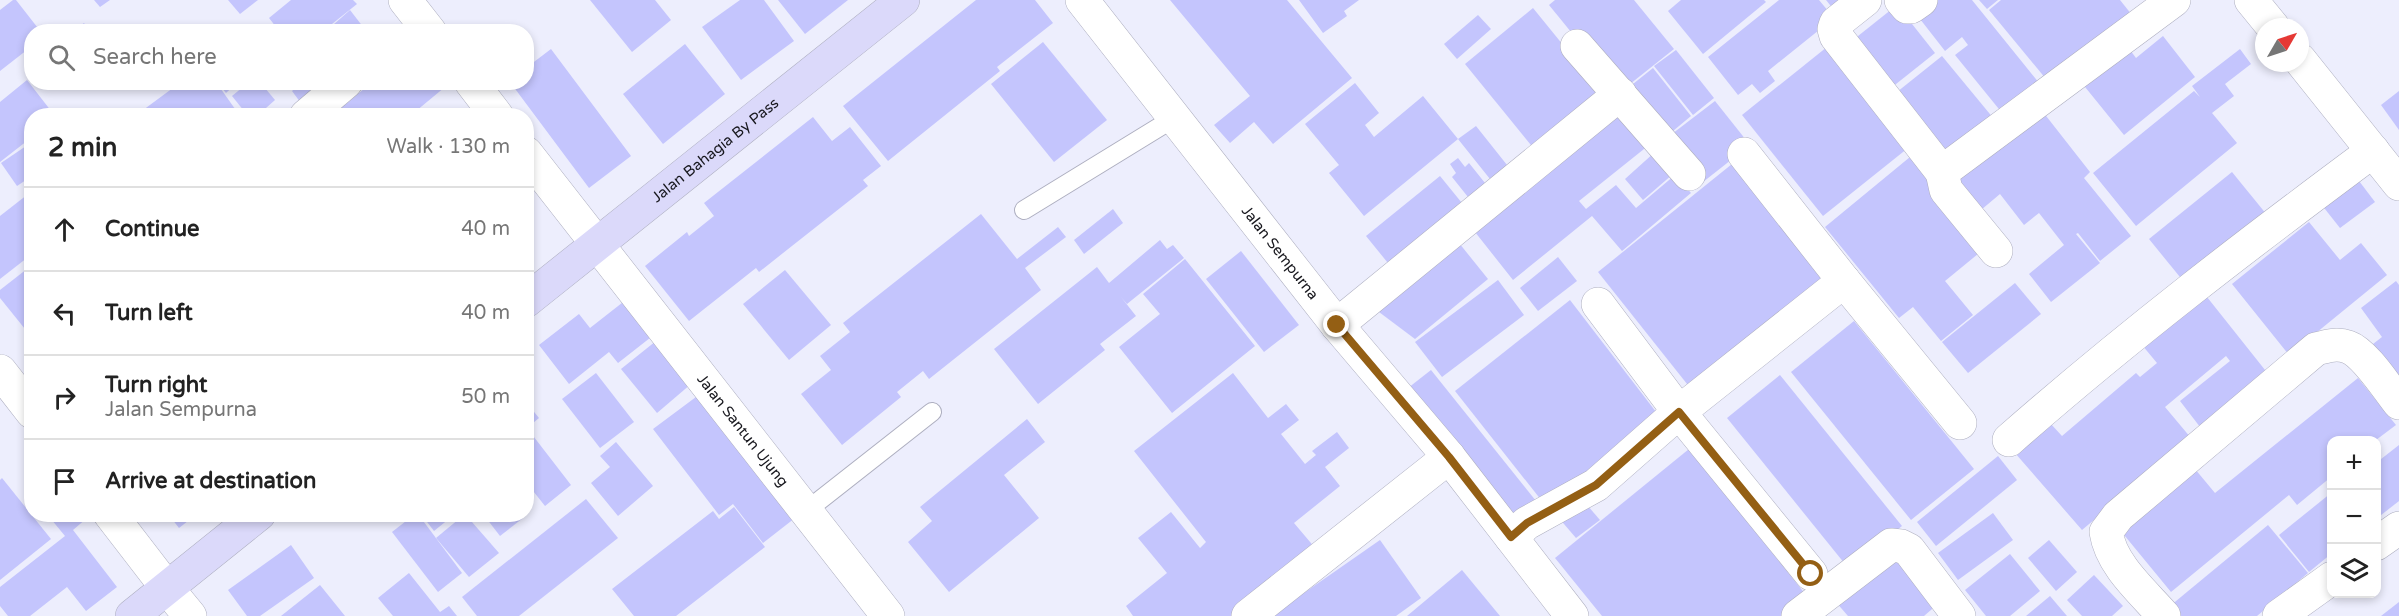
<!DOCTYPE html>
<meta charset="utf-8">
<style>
body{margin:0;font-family:"Varela Round",sans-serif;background:#f2f2f2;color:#222}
.controls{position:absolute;right:18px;bottom:18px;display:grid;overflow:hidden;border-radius:12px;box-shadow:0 3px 9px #0003}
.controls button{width:54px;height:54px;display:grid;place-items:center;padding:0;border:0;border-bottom:2px solid #e0e0e0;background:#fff;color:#222;font:30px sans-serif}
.compass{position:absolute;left:2255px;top:18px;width:54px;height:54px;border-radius:50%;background:#fff;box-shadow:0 3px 9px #0003;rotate:51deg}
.stop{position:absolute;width:18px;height:18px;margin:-14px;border:4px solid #945f14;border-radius:50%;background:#fff}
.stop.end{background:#945f14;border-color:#fff;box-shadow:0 2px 6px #0008}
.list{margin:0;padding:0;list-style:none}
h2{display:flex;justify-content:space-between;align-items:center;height:78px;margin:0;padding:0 24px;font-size:26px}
h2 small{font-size:20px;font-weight:400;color:#767676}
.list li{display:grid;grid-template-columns:39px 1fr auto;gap:18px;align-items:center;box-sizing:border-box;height:84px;padding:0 24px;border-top:2px solid #e0e0e0}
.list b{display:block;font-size:22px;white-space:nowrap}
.list p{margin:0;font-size:20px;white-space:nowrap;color:#767676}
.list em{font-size:20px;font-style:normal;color:#767676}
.icon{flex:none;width:33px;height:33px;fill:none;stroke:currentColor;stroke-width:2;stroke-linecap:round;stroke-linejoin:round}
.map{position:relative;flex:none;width:2399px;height:616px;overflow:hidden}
.search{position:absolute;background:#fff;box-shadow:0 3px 9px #0003;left:24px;top:24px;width:510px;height:66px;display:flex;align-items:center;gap:15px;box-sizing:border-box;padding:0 21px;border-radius:24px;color:#767676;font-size:22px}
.panel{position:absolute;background:#fff;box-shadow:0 3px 9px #0003;left:24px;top:108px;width:510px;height:414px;border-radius:24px}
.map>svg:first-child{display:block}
</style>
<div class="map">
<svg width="2399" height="616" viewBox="0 0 2399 616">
<rect width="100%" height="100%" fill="#edeefd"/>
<g fill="#c4c5fd">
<polygon points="13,0 16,0 41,32 32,32 32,46 0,71 0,10"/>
<polygon points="94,0 110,0 100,7"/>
<polygon points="228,0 258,0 240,14"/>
<polygon points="291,0 353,0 357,4 322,32 280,32 269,18"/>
<polygon points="590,0 655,0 671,20 632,52"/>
<polygon points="740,0 764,0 794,41 741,80 702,27"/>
<polygon points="778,0 848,0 805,34"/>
<polygon points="976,0 1035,0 1053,23 997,67 1000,71 888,161 843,106"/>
<polygon points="1170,0 1287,0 1352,78 1273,144 1254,122 1230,143 1214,125 1250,96"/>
<polygon points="1299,0 1359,0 1344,11 1347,16 1323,33"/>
<polygon points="1555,0 1634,0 1674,49 1620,92 1549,5"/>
<polygon points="1681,0 1764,0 1766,2 1703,54 1668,11"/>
<polygon points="1779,0 1819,0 1834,18 1768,71 1775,81 1760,93 1752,84 1738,95 1708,57"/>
<polygon points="1826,0 1847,0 1834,10"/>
<polygon points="1926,0 1972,0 2044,89 2007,119 1955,55 1968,45 1962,37 1945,51 1913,10"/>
<polygon points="1979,0 1998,0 1987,9"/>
<polygon points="2001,0 2120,0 2132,15 2051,85 1989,10"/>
<polygon points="1897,5 1935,53 1886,92 1848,44"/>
<polygon points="1533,8 1607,99 1539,155 1465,64"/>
<polygon points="350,10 367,32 325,32"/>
<polygon points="1478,15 1491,29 1457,59 1444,44"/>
<polygon points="84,23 90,32 73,32"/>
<polygon points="2163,36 2195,77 2124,135 2081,82 2130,50 2136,58"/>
<polygon points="1043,42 1107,120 1054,162 991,84"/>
<polygon points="1832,43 1913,144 1823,216 1742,115"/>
<polygon points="685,44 725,94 663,144 623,94"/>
<polygon points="551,49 631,156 589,188 510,82 526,82 526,68"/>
<polygon points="2240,49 2251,64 2225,84 2234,96 2212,113 2237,143 2136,226 2093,173 2194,91 2200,97 2192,86"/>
<polygon points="1676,50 1714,98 1693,115 1654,66"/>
<polygon points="1942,56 1994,119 1944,159 1892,96"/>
<polygon points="1653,68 1691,116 1667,136 1628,88"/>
<polygon points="27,80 55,116 32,116 32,137 0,162 0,102"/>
<polygon points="181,82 216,82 240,116 135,116"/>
<polygon points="217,82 238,82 226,93"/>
<polygon points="249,82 260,82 275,100 257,116 248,116 232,96"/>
<polygon points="302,82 322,82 306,110 292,91"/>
<polygon points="372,82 441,82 445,87 410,116 317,116 339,98 345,105"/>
<polygon points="1355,83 1379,113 1365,125 1374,137 1423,96 1458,139 1476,126 1511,170 1494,184 1458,139 1364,216 1329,173 1339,165 1305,124"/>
<polygon points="2399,91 2399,130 2381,105"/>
<polygon points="1715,101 1750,145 1703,182 1668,137"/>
<polygon points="2043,112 2090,172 2084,178 2131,236 2100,261 2078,233 2076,234 2100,263 2051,302 2029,274 2064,245 2039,213 2024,225 2000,194 1975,215 1951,185"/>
<polygon points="1623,113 1649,145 1579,201 1586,209 1616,185 1636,208 1675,175 1691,193 1622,251 1592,216 1513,280 1475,232"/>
<polygon points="813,117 832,141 850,127 881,166 863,180 868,186 759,272 756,268 689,321 645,266 687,232 689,236 714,216 704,203"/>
<polygon points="32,142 32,176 17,186 1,163"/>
<polygon points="1655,152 1673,174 1643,200 1625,179"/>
<polygon points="1910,157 1984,249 1945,281 1973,315 1941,341 1913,307 1899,318 1825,227"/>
<polygon points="1458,158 1465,167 1469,163 1489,188 1472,202 1452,177 1456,173 1450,164"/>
<polygon points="1732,164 1828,287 1695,394 1598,272"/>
<polygon points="2232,172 2267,215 2184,282 2149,239"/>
<polygon points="1440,176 1466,208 1392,268 1366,236"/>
<polygon points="2356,177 2375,202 2340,228 2321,204"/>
<polygon points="32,191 32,254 0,279 0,216"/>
<polygon points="1113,209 1123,223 1084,254 1074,240"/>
<polygon points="981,214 1017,259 1058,227 1066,237 1025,268 1041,290 929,379 923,371 897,392 901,397 842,445 801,394 831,370 820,356 850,332 843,323"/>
<polygon points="2309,222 2340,260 2361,243 2387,275 2289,355 2232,284"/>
<polygon points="1455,238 1488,279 1415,339 1371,306"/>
<polygon points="1160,240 1167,249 1173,245 1184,258 1127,304 1121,297 1136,316 1100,344 1105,350 1038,404 994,349 1097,267 1109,283"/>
<polygon points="1241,251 1299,325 1264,352 1206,279"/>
<polygon points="1558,257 1577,281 1538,311 1520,288"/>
<polygon points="1185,259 1255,346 1172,413 1119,347 1160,314 1143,294"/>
<polygon points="32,265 32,324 25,329 0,298 0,290"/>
<polygon points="785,270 831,325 789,360 743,304"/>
<polygon points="1498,280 1524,315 1442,377 1415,342"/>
<polygon points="2396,281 2399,285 2399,378 2373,344 2382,337 2361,308"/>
<polygon points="2015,283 2041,314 1968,373 1942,342"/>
<polygon points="2207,297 2269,375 2207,436 2180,401 2230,361 2226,356 2165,407 2191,438 2082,530 2015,453 2050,423 2062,436 2136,373 2140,377 2157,363 2142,345"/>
<polygon points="627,299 655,334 618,363 609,352 569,384 539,345 579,314 590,328"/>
<polygon points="1570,300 1663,421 1549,510 1455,391"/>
<polygon points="1854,321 1974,469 1911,520 1791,372"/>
<polygon points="656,341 691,384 657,413 621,369"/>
<polygon points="1431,370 1540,506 1517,524 1408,388"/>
<polygon points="596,373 634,422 600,448 562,399"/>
<polygon points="1233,373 1268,418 1286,404 1299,420 1281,434 1305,464 1316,455 1312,451 1337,432 1349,448 1325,467 1340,486 1294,523 1316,549 1231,616 1133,616 1126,606 1167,573 1138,538 1171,512 1200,548 1206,542 1134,451"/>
<polygon points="1780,375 1902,526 1849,569 1727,418"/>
<polygon points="2358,378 2396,425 2376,440 2332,440 2331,477 2297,505 2289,495 2171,592 2120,530 2195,469 2215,493"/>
<polygon points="700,394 795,518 763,543 733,504 719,515 653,429"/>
<polygon points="526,402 539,418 527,428 571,485 545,506 526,482"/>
<polygon points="1027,419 1045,442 1004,475 1039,518 949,592 908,542 932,521 920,507"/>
<polygon points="616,442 653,486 618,516 591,483 610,467 600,456"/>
<polygon points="2399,445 2399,501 2376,519 2376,463"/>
<polygon points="1689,449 1810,600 1790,616 1602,616 1555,558"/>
<polygon points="1998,456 2017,480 1936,546 1917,522"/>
<polygon points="2,478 51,539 0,580 0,480"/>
<polygon points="2331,493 2331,554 2309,572 2279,535"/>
<polygon points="1581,498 1600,520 1576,538 1558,517"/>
<polygon points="586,499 618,538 519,616 477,616 462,597"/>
<polygon points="734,507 765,547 676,616 634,616 612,589 713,511 719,519"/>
<polygon points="1993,513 2013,540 1958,580 1938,553"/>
<polygon points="57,514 84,514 87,518 73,530 117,587 86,611 67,587 30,616 8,616 0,606 0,587 65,536 51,519"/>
<polygon points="168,514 197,514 179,528"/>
<polygon points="387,514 402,514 392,522"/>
<polygon points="415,514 418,514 462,573 438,592 392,532"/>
<polygon points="421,514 455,514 434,531"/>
<polygon points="465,514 499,553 469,577 436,538"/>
<polygon points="483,514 520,514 523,518 500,536"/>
<polygon points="2268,525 2308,573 2257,616 2178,616 2170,606"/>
<polygon points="1380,540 1421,598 1396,616 1271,616"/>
<polygon points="2049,540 2077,572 2056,591 2028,558"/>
<polygon points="291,545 314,578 260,616 247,616 228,590"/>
<polygon points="1895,551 1939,603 1924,616 1848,616 1835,601"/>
<polygon points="2010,554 2040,591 2010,616 1986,616 1965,590"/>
<polygon points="1462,570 1500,616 1407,616"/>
<polygon points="409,573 440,612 449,606 457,616 393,616 378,598"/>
<polygon points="2094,575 2123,606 2112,616 2082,616 2067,600"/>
<polygon points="320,585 345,616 281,616"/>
<polygon points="2050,596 2067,616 2026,616"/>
<polygon points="2399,602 2399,616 2381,616"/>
</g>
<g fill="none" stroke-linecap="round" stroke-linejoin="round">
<defs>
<g id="service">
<polyline points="1024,210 1174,118"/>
<polyline points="806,511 932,412"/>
</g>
<g id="minor">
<polyline points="405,0 430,32"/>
<path id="s1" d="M1082,0L1337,325L1449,457L1572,616"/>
<polyline points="1865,0 1836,23 1834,29 1836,36 1942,172"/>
<polyline points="1901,0 1907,7 1911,7 1921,0"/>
<polyline points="2251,0 2273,27"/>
<polyline points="1577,46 1689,174"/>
<polyline points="2300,60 2399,184"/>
<polyline points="471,82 497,116"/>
<polyline points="306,116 346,82"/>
<path id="s2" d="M526,153L888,616"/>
<polyline points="1744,154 1844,281"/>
<polyline points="1996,251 1946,190 1942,172 2174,0"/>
<polyline points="1598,304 1679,412 1811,574"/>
<polyline points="1337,325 1620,94"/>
<polyline points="0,371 32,412"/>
<path d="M2009,440C2125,338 2249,243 2373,151"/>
<polyline points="110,514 167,588"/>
<polyline points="1511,537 1527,523 1596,485 1679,412 1844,281 1960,423"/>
<polyline points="2376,544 2399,528"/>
<polyline points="1248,616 1449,457"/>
<polyline points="1798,616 1891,545 1901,546 1909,550 1959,616"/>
<path d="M2164,616C2142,591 2111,565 2106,532L2118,516L2316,349C2327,346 2337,343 2348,347C2365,353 2387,388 2399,403"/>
<polyline points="2279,616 2332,578"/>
</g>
<polyline id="tertiary" points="167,588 190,616"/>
<g id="secondary">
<path id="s3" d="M526,301L903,0"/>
<polyline points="132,616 259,514"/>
</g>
</defs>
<use href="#service" stroke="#aeafc0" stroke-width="20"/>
<use href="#minor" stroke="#aeafc0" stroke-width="34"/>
<use href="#tertiary" stroke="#aeafc0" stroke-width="34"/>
<use href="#secondary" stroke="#aeafc0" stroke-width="34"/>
<use href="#service" stroke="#fff" stroke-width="18"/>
<use href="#minor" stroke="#fff" stroke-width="33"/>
<use href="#tertiary" stroke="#fff" stroke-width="33"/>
<use href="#secondary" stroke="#dbd9fa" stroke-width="33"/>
</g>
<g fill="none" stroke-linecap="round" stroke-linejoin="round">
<polyline stroke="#945f14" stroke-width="8" points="1337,325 1449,457 1511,537 1527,523 1596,485 1679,412 1811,574"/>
</g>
<g text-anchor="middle" stroke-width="6" stroke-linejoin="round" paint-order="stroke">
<g font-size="15" fill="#18181e" stroke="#edeefd">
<text dy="5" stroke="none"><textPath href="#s3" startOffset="242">Jalan Bahagia By Pass</textPath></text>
<text dy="5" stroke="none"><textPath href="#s1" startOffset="321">Jalan Sempurna</textPath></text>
<text dy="5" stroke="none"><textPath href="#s2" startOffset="352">Jalan Santun Ujung</textPath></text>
</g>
</g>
</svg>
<div class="controls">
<button>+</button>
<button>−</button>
<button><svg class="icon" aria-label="layers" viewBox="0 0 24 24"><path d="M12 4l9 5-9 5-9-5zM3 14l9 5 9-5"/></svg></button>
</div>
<svg class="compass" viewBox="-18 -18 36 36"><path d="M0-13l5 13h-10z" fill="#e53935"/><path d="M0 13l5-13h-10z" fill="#767676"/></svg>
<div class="stop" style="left:1811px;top:574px"></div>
<div class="stop end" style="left:1337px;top:325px"></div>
<div class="search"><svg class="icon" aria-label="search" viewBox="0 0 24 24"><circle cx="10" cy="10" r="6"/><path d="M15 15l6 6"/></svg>Search here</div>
<section class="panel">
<h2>2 min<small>Walk · 130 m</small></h2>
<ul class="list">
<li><svg class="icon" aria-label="ahead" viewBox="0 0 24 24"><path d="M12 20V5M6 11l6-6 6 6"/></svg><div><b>Continue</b></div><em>40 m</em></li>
<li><svg class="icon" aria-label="left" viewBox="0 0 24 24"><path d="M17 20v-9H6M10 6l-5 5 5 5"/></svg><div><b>Turn left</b></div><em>40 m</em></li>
<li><svg class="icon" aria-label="right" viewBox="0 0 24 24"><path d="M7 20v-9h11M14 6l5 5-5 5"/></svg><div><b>Turn right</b><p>Jalan Sempurna</p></div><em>50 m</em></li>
<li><svg class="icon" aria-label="arrive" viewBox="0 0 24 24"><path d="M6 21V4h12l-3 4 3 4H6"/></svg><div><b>Arrive at destination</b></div></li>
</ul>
</section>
</div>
